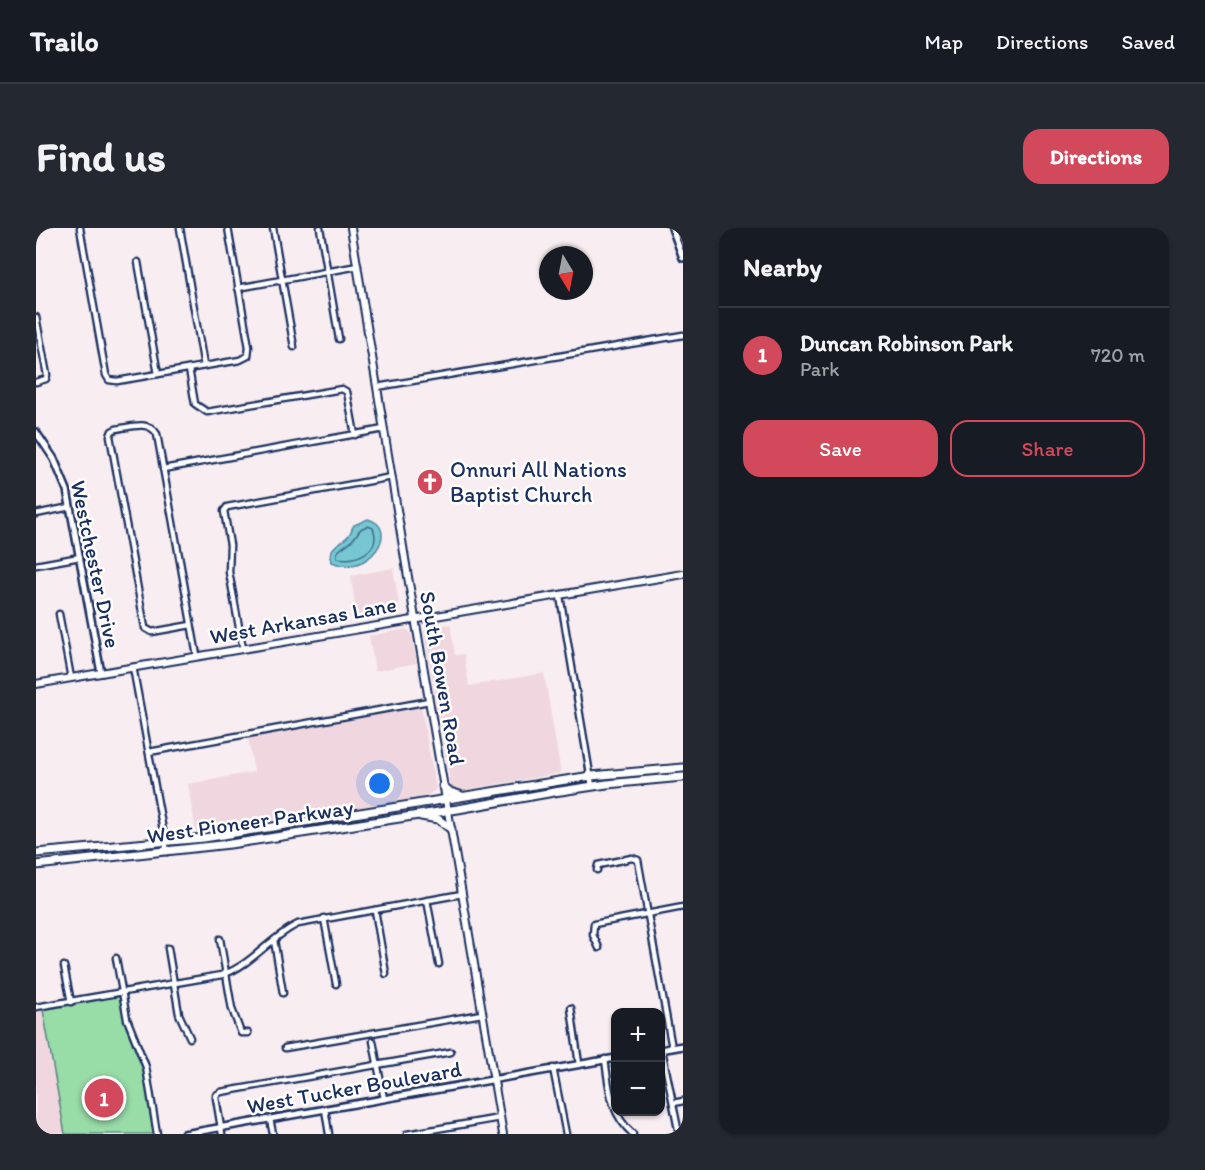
<!DOCTYPE html>
<meta charset="utf-8">
<style>
body{margin:0;font-family:Itim,sans-serif;background:#242831;color:#f1f3f6}
.controls{position:absolute;right:18px;bottom:18px;display:grid;overflow:hidden;border-radius:12px;box-shadow:0 2px 4px #0004}
.controls button{width:54px;height:54px;display:grid;place-items:center;padding:0;border:0;border-bottom:2px solid #363941;background:#171b24;color:#f1f3f6;font:30px sans-serif}
.compass{position:absolute;left:503px;top:18px;width:54px;height:54px;border-radius:50%;background:#171b24;box-shadow:0 2px 4px #0004;rotate:170deg}
.you{position:absolute;left:344px;top:556px;width:21px;height:21px;margin:-15px;border:4px solid #fff;border-radius:50%;background:#1a73e8;box-shadow:0 0 0 9px #1a73e833}
.badge{display:grid;place-items:center;width:39px;height:39px;border-radius:50%;background:#d1495b;color:#fff;font-size:20px;font-weight:700}
.pin{position:absolute;translate:-50% -50%;border:3px solid #fff;box-shadow:0 2px 6px #0006}
.list{margin:0;padding:0;list-style:none}
h2{display:flex;justify-content:space-between;align-items:center;height:78px;margin:0;padding:0 24px;font-size:26px}
h2 small{font-size:20px;font-weight:400;color:#9ea1a6}
.list li{display:grid;grid-template-columns:39px 1fr auto;gap:18px;align-items:center;box-sizing:border-box;height:96px;padding:0 24px;border-top:2px solid #363941}
.list b{display:block;font-size:22px;white-space:nowrap}
.list p{margin:0;font-size:20px;white-space:nowrap;color:#9ea1a6}
.list em{font-size:20px;font-style:normal;color:#9ea1a6}
.actions{display:flex;gap:12px;padding:18px 24px}
.actions a{flex:1;padding:14px 0;border:2px solid #d1495b;border-radius:18px;text-align:center;font-size:21px;color:#d1495b}
.actions .main{background:#d1495b;color:#fff}
.map{position:relative;flex:none;width:647px;height:906px;overflow:hidden;border-radius:18px}
header{display:flex;align-items:center;gap:36px;box-sizing:border-box;height:84px;padding:0 30px;background:#171b24;border-bottom:2px solid #363941}
header strong{font-size:28px}
nav{display:flex;gap:33px;margin-inline-start:auto;font-size:21px}
.intro{display:flex;align-items:center;justify-content:space-between;box-sizing:border-box;height:144px;padding:0 36px}
h1{margin:0;font-size:42px}
.button{padding:15px 27px;border-radius:18px;background:#d1495b;color:#fff;font-size:21px;font-weight:700}
main{display:flex;gap:36px;padding:0 36px}
aside{flex:1;background:#171b24;border-radius:18px;box-shadow:0 2px 4px #0004}
.map>svg:first-child{display:block}
</style>
<header>
<strong>Trailo</strong>
<nav><a>Map</a><a>Directions</a><a>Saved</a></nav>
</header>
<div class="intro"><h1>Find us</h1><a class="button">Directions</a></div>
<main>
<div class="map">
<svg width="647" height="906" viewBox="0 0 647 906">
<rect width="100%" height="100%" fill="#f8edf0"/>
<filter id="ink" filterUnits="userSpaceOnUse"><feTurbulence type="fractalNoise" baseFrequency=".0167" numOctaves="2"/><feDisplacementMap in="SourceGraphic" scale="12" xChannelSelector="R" yChannelSelector="G"/><feConvolveMatrix kernelMatrix="1 2 1 2 8 2 1 2 1" color-interpolation-filters="sRGB"/></filter>
<g filter="url(#ink)">
<g fill="#f0d7df">
<polygon points="357,340 364,382 359,383 359,387 321,393 315,348"/>
<polygon points="414,396 419,427 428,426 433,458 508,445 525,545 428,562 415,559 388,404 390,400"/>
<polygon points="370,401 375,405 381,435 339,443 333,408"/>
<polygon points="385,479 400,561 391,568 236,594 160,604 152,556 218,544 212,510"/>
<polygon points="0,782 7,782 29,906 0,906"/>
</g>
<polygon fill="#98dca8" stroke="#5a8683" stroke-width="1.5" points="81,768 84,770 107,836 119,904 118,906 29,906 7,782"/>
<path fill="#76c7d1" stroke="#528aa3" stroke-width="1.5" d="M332,291C366,300 332,351 296,334C291,317 305,317 313,307C315,304 316,300 318,297Z"/>
<g fill="none" stroke-linecap="round" stroke-linejoin="round">
<path stroke="#3f6c8c" stroke-width="1.5" d="M332,298L337,300C346,323 320,334 301,330V325C305,319 312,317 317,311C323,305 322,300 332,298Z"/>
<defs>
<g id="minor">
<polyline points="44,0 70,147 73,152 81,153 204,132 212,128 213,119 192,0"/>
<polyline points="144,0 168,138"/>
<polyline points="237,0 258,119"/>
<polyline points="284,0 303,111"/>
<polyline points="102,34 122,146"/>
<polyline points="202,60 322,38"/>
<polyline points="0,89 11,147 10,151 0,154"/>
<polyline points="153,141 159,176 171,184 306,161 311,164 312,169 319,207"/>
<polyline points="341,159 647,107"/>
<polyline points="127,241 348,201"/>
<polyline points="0,286 34,279"/>
<polyline points="0,337 44,329"/>
<polyline points="524,368 556,558"/>
<polyline points="23,386 35,450"/>
<path d="M155,397L116,404L109,400L74,208L76,203L80,201C94,199 113,192 121,206L161,428"/>
<polyline points="207,421 193,344 194,317 188,283 191,279 356,249"/>
<polyline points="97,439 131,624"/>
<polyline points="113,524 393,473"/>
<polyline points="561,642 562,637 596,630 602,632 636,820"/>
<polyline points="391,672 403,736"/>
<polyline points="339,682 350,746"/>
<polyline points="288,690 300,756"/>
<polyline points="184,711 196,781 205,805 212,805"/>
<polyline points="238,712 247,765"/>
<polyline points="132,720 143,786 154,810"/>
<polyline points="563,720 557,707 558,696 647,679"/>
<polyline points="80,730 91,791 110,839 121,906"/>
<polyline points="28,738 35,774"/>
<path d="M0,779L186,747C216,737 234,709 262,696L426,666"/>
<polyline points="535,780 543,836"/>
<polyline points="337,813 348,871"/>
<polyline points="249,820 446,786"/>
<polyline points="626,822 643,906"/>
<path d="M569,831C573,860 574,886 597,906"/>
<polyline points="517,840 530,906"/>
<polyline points="638,875 647,873"/>
<polyline points="289,881 293,906"/>
<polyline points="234,891 237,906"/>
<polyline points="186,906 180,870 180,867 185,864 415,824"/>
<polyline points="371,906 464,890"/>
</g>
<g id="tertiary">
<polyline points="636,0 647,30"/>
<polyline points="0,204 18,231 31,262 65,445"/>
<polyline points="624,822 647,818"/>
<polyline points="148,906 580,830"/>
</g>
<g id="secondary">
<polyline points="315,0 371,343 467,906"/>
<polyline points="0,456 647,346"/>
</g>
<g id="primary">
<polyline points="407,558 414,564 424,567"/>
<polyline points="385,588 402,591 415,601"/>
<polyline points="0,625 168,610 555,548 647,540"/>
<polyline points="0,637 194,616 422,581 518,564 571,556 647,549"/>
</g>
</defs>
<use href="#minor" stroke="#1b2f5e" stroke-width="9"/>
<use href="#tertiary" stroke="#1b2f5e" stroke-width="10"/>
<use href="#secondary" stroke="#1b2f5e" stroke-width="10"/>
<use href="#primary" stroke="#1b2f5e" stroke-width="11"/>
<use href="#minor" stroke="#fff" stroke-width="4.5"/>
<use href="#tertiary" stroke="#fff" stroke-width="5"/>
<use href="#secondary" stroke="#fff" stroke-width="6"/>
<use href="#primary" stroke="#fff" stroke-width="7"/>
</g>
</g>
<defs>
<symbol id="church-disc" viewBox="-11 -11 22 22"><circle r="9.5" fill="#d1495b" stroke="#fff"/><path d="M-1.2-6h2.4v3.5h3.3v2.4h-3.3V6h-2.4V-.1h-3.3v-2.4h3.3Z" fill="#fff"/></symbol>
</defs>
<g fill-rule="evenodd">
<use href="#church-disc" x="379" y="239" width="30" height="30"/>
</g>
<g text-anchor="middle" stroke-width="5" stroke-linejoin="round" paint-order="stroke">
<g font-size="22" fill="#1b2f5e" stroke="#fff" text-anchor="start">
<text x="414" y="249">Onnuri All Nations<tspan x="414" dy="25">Baptist Church</tspan></text>
</g>
<g font-size="22" fill="#1b2f5e" stroke="#fff">
<text transform="translate(60 336) rotate(78)" y="8">Westchester Drive</text>
<text transform="translate(267 392) rotate(-10)" y="8">West Arkansas Lane</text>
<text transform="translate(407 450) rotate(80)" y="8">South Bowen Road</text>
<text transform="translate(214 593) rotate(-8)" y="8">West Pioneer Parkway</text>
<text transform="translate(318 859) rotate(-10)" y="8">West Tucker Boulevard</text>
</g>
</g>
</svg>
<div class="controls">
<button>+</button>
<button>−</button>
</div>
<svg class="compass" viewBox="-18 -18 36 36"><path d="M0-13l5 13h-10z" fill="#e53935"/><path d="M0 13l5-13h-10z" fill="#9ea1a6"/></svg>
<div class="you"></div>
<div class="pin badge" style="left:68px;top:870px">1</div>
</div>
<aside>
<h2>Nearby<small></small></h2>
<ul class="list">
<li><span class="badge">1</span><div><b>Duncan Robinson Park</b><p>Park</p></div><em>720 m</em></li>
</ul>
<div class="actions"><a class="main">Save</a><a>Share</a></div>
</aside>
</main>
